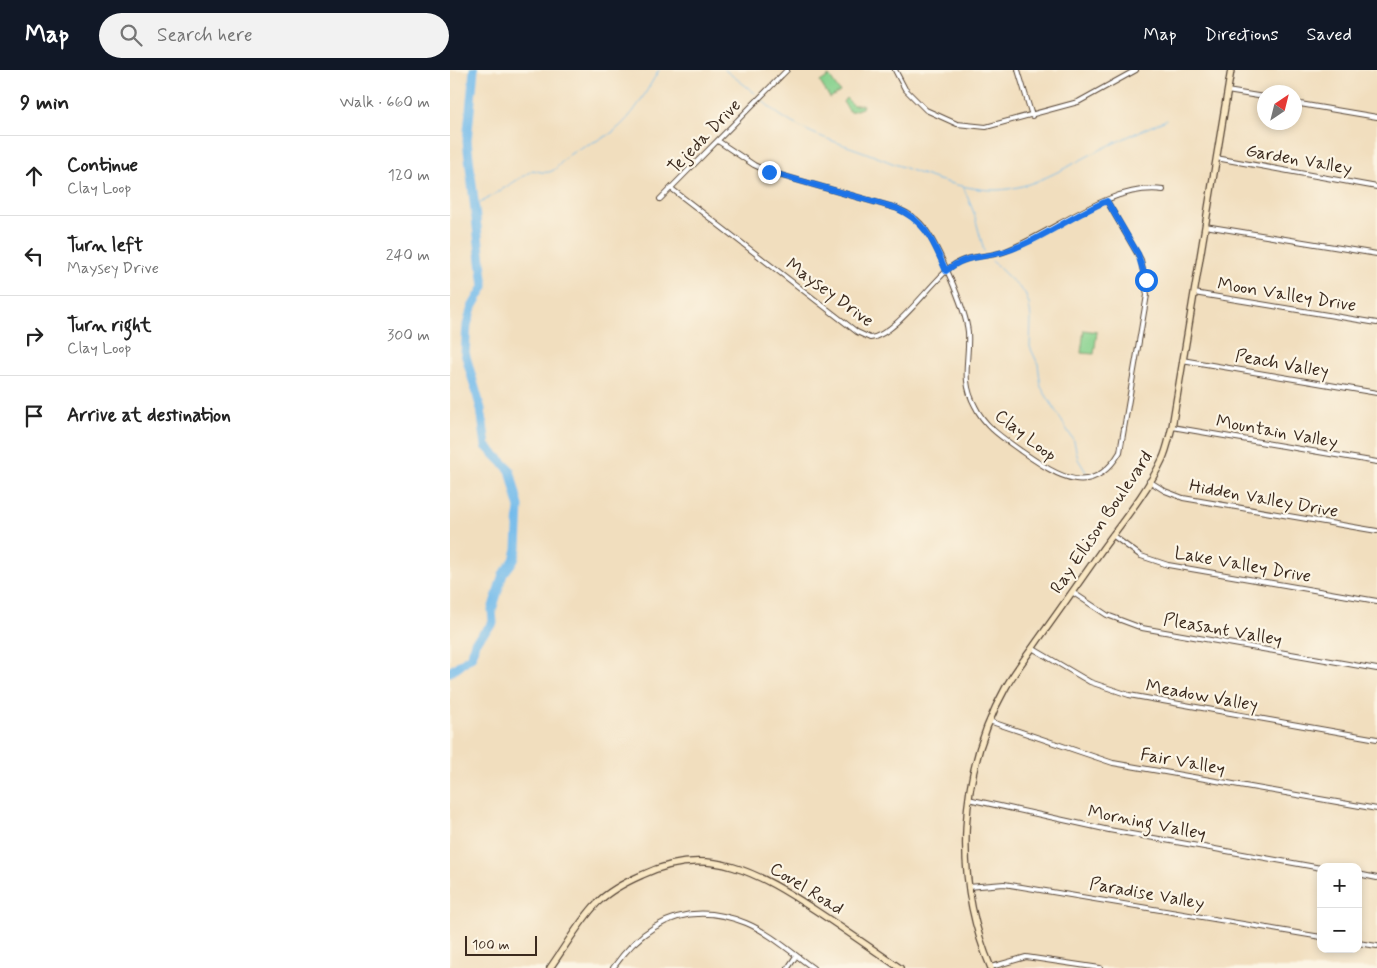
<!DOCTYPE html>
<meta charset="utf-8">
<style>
body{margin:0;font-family:Mynerve,sans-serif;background:#f2f2f2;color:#222}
.controls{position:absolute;right:15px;bottom:15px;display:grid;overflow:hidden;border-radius:10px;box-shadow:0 2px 8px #0003}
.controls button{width:45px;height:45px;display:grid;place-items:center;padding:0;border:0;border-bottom:1px solid #e0e0e0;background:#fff;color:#222;font:25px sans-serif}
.compass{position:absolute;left:807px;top:15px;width:45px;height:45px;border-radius:50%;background:#fff;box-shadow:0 2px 8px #0003;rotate:35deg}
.scale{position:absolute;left:15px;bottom:12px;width:72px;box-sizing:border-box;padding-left:5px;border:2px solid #3b2a1e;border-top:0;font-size:14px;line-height:18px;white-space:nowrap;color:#3b2a1e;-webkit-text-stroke:4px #fcf5e5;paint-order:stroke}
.stop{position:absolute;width:15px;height:15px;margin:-11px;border:4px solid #1a73e8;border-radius:50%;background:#fff}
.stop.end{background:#1a73e8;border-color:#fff;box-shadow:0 1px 5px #0008}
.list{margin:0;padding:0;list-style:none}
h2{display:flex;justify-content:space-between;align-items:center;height:65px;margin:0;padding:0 20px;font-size:21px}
h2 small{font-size:16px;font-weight:400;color:#767676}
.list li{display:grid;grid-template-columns:32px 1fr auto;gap:15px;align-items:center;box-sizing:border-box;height:80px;padding:0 20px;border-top:1px solid #e0e0e0}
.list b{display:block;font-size:19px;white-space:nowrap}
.list p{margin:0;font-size:16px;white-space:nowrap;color:#767676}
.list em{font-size:16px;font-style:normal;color:#767676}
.icon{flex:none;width:28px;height:28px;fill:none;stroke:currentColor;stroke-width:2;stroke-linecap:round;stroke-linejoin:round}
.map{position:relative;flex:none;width:927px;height:898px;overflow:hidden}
header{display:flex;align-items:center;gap:30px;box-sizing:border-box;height:70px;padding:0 25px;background:#111827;color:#fff}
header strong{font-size:24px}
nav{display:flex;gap:28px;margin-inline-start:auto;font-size:18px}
.search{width:350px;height:45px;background:#f2f2f2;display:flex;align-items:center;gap:12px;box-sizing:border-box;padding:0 18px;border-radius:28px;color:#767676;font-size:19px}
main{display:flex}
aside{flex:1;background:#fff}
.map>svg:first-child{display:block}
</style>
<header>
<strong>Map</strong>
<div class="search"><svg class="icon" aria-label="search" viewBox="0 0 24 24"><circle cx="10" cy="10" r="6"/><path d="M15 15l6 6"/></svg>Search here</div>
<nav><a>Map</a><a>Directions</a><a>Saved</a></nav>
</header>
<main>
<aside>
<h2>9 min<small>Walk · 660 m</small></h2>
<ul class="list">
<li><svg class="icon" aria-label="ahead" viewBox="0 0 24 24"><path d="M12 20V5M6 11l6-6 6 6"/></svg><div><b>Continue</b><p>Clay Loop</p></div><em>120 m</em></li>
<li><svg class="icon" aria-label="left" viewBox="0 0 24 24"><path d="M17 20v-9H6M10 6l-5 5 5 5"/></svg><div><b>Turn left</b><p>Maysey Drive</p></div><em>240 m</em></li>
<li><svg class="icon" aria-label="right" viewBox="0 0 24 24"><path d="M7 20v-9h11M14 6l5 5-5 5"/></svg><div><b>Turn right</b><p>Clay Loop</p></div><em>300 m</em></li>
<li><svg class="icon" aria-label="arrive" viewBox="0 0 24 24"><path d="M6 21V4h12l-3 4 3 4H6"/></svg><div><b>Arrive at destination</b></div></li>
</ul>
</aside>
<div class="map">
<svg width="927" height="898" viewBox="0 0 927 898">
<rect width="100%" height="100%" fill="#fcf5e5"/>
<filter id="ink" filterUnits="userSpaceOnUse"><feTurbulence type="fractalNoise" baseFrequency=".02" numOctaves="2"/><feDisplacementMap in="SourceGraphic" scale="10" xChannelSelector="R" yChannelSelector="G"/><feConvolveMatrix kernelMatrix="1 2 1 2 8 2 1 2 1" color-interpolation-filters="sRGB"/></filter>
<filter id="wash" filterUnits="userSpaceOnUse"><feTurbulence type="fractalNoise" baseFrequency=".0096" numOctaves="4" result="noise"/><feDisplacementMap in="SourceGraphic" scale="20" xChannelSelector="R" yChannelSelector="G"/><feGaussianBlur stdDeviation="1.12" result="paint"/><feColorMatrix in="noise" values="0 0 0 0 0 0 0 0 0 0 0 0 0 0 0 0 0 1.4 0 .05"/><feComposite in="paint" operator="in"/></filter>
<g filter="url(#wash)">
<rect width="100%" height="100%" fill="#f1debe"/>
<g fill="#88d28f" stroke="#627e56">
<polygon points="379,6 390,22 380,28 370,12"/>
<polygon points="396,28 403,35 413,35 412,38 400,42 393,32"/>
<polygon points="634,260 647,262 644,284 631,283"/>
</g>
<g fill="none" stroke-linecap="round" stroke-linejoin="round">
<g stroke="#73bbeb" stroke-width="1">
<polyline points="275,0 305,23"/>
<path d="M313,31C341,59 378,69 414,82C454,97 498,118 541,120C577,121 609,101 640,85C665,72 690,61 716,50"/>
<polyline points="513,116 524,143 534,181"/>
<path d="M24,137L83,100C108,108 105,94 122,83C134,74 151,71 163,62C185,45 195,23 209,0"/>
<polyline points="542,191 575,223 579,234 581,248 580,277 588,294 591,317 624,371 628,389 636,402"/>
</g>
<polyline stroke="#73bbeb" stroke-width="9" points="0,602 22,586 25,572 43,553 42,540 53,504 64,490 67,479 69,436 60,400 36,376 31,339 15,283 17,255 22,237 34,217 17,71 24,0"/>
</g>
</g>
<g filter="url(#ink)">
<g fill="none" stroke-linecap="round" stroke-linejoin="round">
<defs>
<g id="street">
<polyline points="445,0 455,19 476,40 507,54 536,57 628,32 686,0"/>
<polyline points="568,0 582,46"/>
<polyline points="777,21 814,27"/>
<polyline points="844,33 927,47"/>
<path d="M268,71L304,95L319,102L446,138C455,142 464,146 471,154C486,170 516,240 518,262C520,289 510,309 525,336C535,357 553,368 571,381C605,404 641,431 670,382L697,225L691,190L657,131"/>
<polyline points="766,88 927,117"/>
<path d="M222,119L407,262L420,268C446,265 480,213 502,196C518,184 538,188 556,181C604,162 661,113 713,120"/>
<polyline points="210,129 337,0"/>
<polyline points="755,156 927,184"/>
<polyline points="744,223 927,253"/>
<polyline points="732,290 927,323"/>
<polyline points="722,357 927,392"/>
<polyline points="699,411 715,421 733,428 927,461"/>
<polyline points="662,465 691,486 718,495 927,531"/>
<polyline points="622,522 657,545 692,558 927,599"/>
<polyline points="582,578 640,612 679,625 927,669"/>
<polyline points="539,651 663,693 927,739"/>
<polyline points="518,729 659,760 871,798"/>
<polyline points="908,804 927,808"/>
<polyline points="518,817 554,814 871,867"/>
<polyline points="908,873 927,876"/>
<polyline points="541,897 576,887 650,898"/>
<path d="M163,898C196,851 239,830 296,853C320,863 342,883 363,898"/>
<polyline points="338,898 346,886"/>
</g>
<g id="secondary">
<path d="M100,898C115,877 129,852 147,833C160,820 176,812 192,805C259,773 310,804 365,840C394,859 422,879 450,898"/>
<path d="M541,898C503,809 508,702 556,617C565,601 577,586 588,570C609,541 630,511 651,481C672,452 697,422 712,390C717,380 719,368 722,357L781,0"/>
</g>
</defs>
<use href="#street" stroke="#564536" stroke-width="6"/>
<use href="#secondary" stroke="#564536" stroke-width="8"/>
<use href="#street" stroke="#fff" stroke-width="4"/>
<use href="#secondary" stroke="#f9e7c3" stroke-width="5.5"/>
</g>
</g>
<g fill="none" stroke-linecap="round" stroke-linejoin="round" filter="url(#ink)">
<path stroke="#1a73e8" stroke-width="6" d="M319,102L446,138C477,152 483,172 496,201C516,184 530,189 553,182C590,171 621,146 657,131L688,184L696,210"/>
</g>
<g text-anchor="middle" stroke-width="4.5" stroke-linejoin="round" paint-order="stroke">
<g font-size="18" fill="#3b2a1e" stroke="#fcf5e5">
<text transform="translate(254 66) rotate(-46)" y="6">Tejeda Drive</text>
<text transform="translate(849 89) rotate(10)" y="6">Garden Valley</text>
<text transform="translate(380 222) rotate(36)" y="6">Maysey Drive</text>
<text transform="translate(837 224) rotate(9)" y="6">Moon Valley Drive</text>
<text transform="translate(832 293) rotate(10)" y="6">Peach Valley</text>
<text transform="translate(827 361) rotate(10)" y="6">Mountain Valley</text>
<text transform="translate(576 365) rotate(38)" y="6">Clay Loop</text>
<text transform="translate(814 428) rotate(10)" y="6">Hidden Valley Drive</text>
<text transform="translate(651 452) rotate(-56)" y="6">Ray Ellison Boulevard</text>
<text transform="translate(793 494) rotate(10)" y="6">Lake Valley Drive</text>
<text transform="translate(773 559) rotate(10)" y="6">Pleasant Valley</text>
<text transform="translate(752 625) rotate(10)" y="6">Meadow Valley</text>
<text transform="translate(733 691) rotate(10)" y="6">Fair Valley</text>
<text transform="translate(697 752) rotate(11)" y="6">Morning Valley</text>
<text transform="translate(357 818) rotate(32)" y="6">Covel Road</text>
<text transform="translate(697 823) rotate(10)" y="6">Paradise Valley</text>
</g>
</g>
</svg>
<div class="controls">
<button>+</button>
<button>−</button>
</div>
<svg class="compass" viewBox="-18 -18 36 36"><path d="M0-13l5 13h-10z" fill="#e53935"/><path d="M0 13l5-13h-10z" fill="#767676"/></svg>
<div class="scale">100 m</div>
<div class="stop" style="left:696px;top:210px"></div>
<div class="stop end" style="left:319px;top:102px"></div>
</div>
</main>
